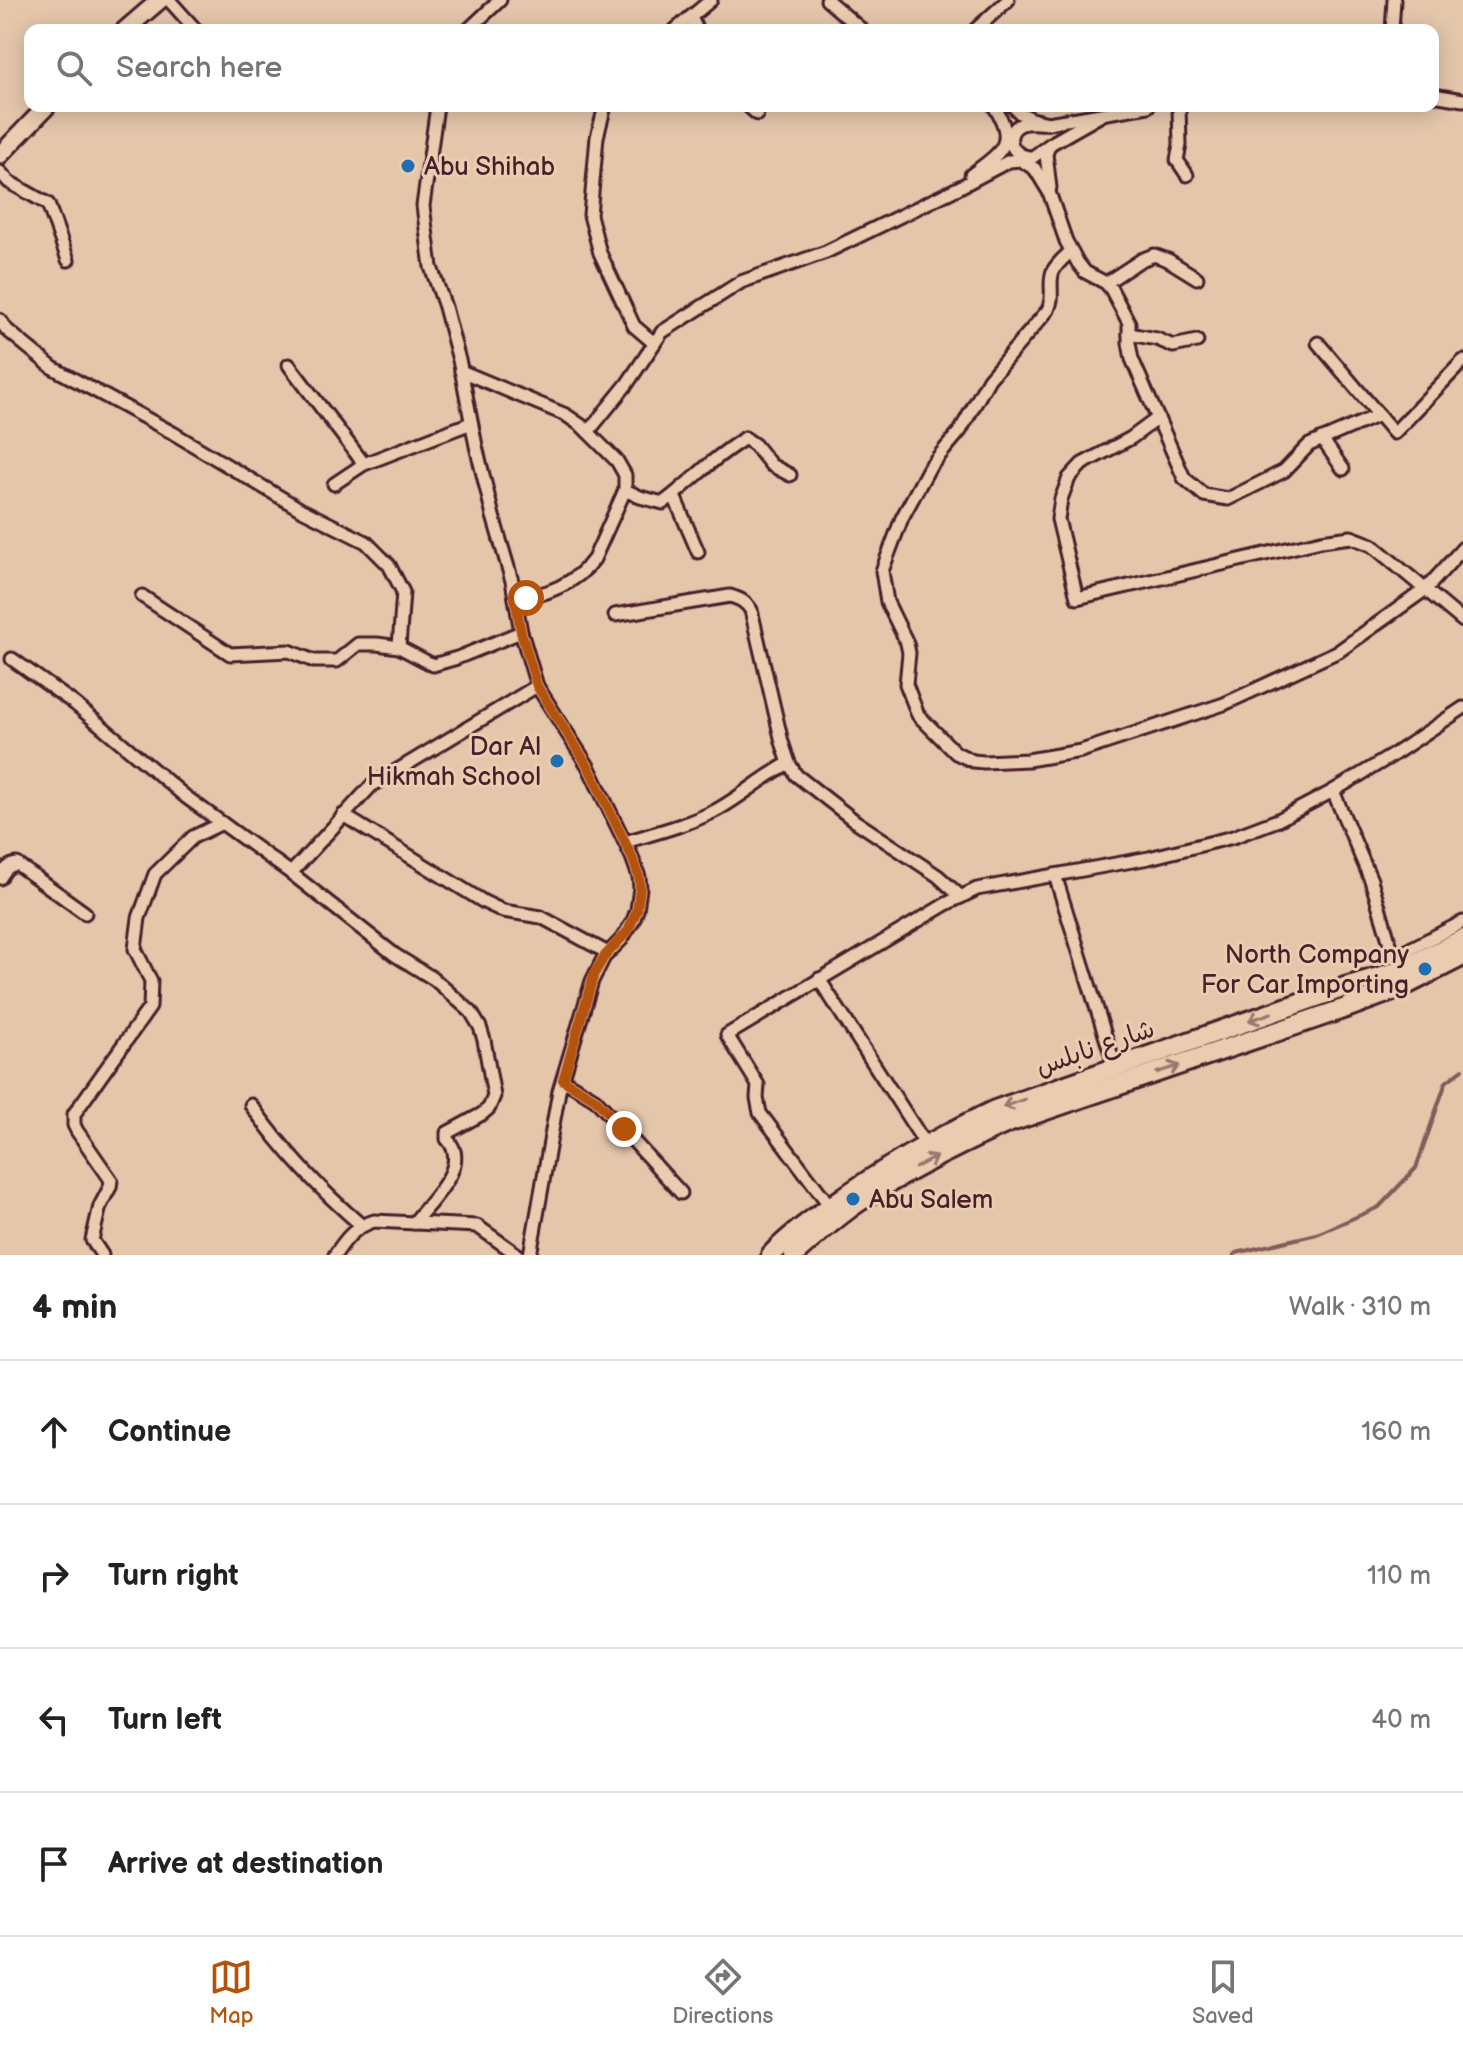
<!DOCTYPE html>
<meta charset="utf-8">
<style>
body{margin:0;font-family:"Balsamiq Sans","Playpen Sans Arabic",sans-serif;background:#f2f2f2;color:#222}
.stop{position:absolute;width:24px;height:24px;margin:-18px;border:6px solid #b45309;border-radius:50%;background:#fff}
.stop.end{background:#b45309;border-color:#fff;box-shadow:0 2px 8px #0008}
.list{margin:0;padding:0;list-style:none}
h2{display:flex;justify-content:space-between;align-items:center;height:104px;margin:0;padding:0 32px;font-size:34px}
h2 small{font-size:26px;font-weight:400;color:#767676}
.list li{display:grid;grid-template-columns:52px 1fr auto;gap:24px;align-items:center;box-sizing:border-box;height:144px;padding:0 32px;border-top:2px solid #e0e0e0}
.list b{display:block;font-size:30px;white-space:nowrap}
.list em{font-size:26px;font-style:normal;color:#767676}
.icon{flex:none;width:44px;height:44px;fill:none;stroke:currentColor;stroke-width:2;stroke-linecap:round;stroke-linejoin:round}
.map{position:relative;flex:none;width:1463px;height:1255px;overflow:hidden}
.search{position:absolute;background:#fff;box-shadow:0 4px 20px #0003;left:24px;right:24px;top:24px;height:88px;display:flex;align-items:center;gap:20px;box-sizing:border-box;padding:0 28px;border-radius:16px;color:#767676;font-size:30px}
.sheet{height:680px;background:#fff}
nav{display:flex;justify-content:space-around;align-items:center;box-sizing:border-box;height:112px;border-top:2px solid #e0e0e0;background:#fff;font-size:22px;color:#767676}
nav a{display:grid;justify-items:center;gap:4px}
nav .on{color:#b45309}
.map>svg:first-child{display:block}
</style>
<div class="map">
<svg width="1463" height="1255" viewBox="0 0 1463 1255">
<rect width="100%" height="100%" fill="#e4c6ab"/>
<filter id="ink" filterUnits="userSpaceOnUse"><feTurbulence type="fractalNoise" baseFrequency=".0125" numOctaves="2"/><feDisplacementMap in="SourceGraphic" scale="16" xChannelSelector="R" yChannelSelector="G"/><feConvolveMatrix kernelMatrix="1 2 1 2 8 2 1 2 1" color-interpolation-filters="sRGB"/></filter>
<g filter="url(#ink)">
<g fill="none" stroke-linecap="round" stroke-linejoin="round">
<polyline stroke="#825c59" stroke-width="4" points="1234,1255 1236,1253 1317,1234 1379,1207 1416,1168 1446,1082 1463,1069"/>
<defs>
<g id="street">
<polyline points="169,0 196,30"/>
<polyline points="827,0 862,30"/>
<polyline points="691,17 697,30"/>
<polyline points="468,30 500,0"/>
<polyline points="675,30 711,0"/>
<polyline points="975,30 1008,0"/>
<polyline points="1392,30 1394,0"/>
<polyline points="1433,95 1463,100"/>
<polyline points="437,106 423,206 431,267 445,307 460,364 476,446 493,516 512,581 521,632 537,686 588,766 632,857 639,877 640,888 637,910 633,921 621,940 604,957 592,981 559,1091 530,1255"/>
<polyline points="605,106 597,137 590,215 600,253 634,326 654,343"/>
<polyline points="748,106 757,114"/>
<polyline points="1013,106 1020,113 1032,119 1048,123 1148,106"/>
<polyline points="1179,106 1180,145 1177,160 1187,175"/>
<path d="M1048,123C1040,124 1030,121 1022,124C1003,131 1009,158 1033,157L1052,143L1103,114"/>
<polyline points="1049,146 1046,154 1050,188"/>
<polyline points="0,172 9,182 48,204 68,260"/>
<path d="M971,175C1001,152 1018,144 994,106"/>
<path d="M1071,251C1065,257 1057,263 1053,271C1048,284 1055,296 1048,310L989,379L960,431L929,468L902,518L882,571L887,602L907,643L909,653L906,684L918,715L956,753L973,761L984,762L1028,760L1081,751L1224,704L1339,651L1426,589L1463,548"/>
<polyline points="1106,283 1141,260 1154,255 1168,260 1197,278"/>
<polyline points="0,320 7,330 53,368 173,433 300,509 366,542 389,565 403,592 399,647"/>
<polyline points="1129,334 1157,339 1173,346 1197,341"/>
<polyline points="1318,343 1394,433 1463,361"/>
<polyline points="289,365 364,464"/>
<path d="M461,371L566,415L582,426L617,461L625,475V490L594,559C577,583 544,597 515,598"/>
<polyline points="1158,418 1131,438 1082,464 1069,478 1061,499 1058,519 1077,598 1321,541 1351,537 1372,545 1463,621"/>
<polyline points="588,432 627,384 662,332 741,282 826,252 958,188 1009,161 1021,160 1035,169 1049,192 1066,241 1078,263 1085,272 1106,283 1111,289 1129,323 1129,343 1132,359 1184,478 1204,495 1228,499 1284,471 1309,445 1379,415"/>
<polyline points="1322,439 1343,469"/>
<polyline points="334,484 364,464 471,423"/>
<path d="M625,490L640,497L663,503C676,494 686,484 698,474C712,461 728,449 745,438L755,445L771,465L790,475"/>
<polyline points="674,496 698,552"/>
<polyline points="142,596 230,654 289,651 314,661 337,661 358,644 377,644 399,647 433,665 457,658 521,632"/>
<path d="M615,615L730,596C740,599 745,601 751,610L782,742L789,763L796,775L855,821L938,876L961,897"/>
<path d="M12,659L75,704L186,797L291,873L395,955L434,979L471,1012L480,1027L484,1040L494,1096L489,1108L482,1114L447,1133V1139C472,1165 430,1201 414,1223"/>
<polyline points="1333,791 1371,880 1394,957 1463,922"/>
<polyline points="343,815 484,902 503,911 541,917 608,953"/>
<path d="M625,842C655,833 687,825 715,811C741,797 763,777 789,763"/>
<polyline points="291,873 371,786 537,686"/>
<polyline points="1055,875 1115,1067"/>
<path d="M0,878C5,870 8,865 17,864L85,913"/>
<polyline points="819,979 926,1145"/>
<polyline points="563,1080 595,1099 681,1193"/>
<path d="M251,1105C283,1150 319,1189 361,1225"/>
<polyline points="830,1206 760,1113 757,1098 758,1085 727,1035 946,904 977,889 1149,858 1233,837 1278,820 1333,791 1393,755 1463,708"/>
<polyline points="102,1255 92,1240 100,1206 110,1187 111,1180 77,1131 74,1125 74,1114 150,1007 151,981 135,949 139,918 155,874 193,837 222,823"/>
<path d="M335,1255C346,1238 355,1227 374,1221L477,1226L518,1255"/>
</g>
<g id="secondary">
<polyline points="125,30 160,0"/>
<polyline points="0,155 47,106"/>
</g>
<g id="primary">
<path d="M771,1255C790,1235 812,1219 834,1204C885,1167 938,1137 995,1110L1345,987L1398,971L1463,939"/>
<path d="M794,1255C814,1237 834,1219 857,1203C903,1172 954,1147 1005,1124L1346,1008L1400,988L1463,956"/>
</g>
</defs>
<use href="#street" stroke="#4a1f2b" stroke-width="17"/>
<use href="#secondary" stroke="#4a1f2b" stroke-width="22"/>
<use href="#primary" stroke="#4a1f2b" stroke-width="24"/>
<use href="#street" stroke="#eacdb0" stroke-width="11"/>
<use href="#secondary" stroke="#eacdb0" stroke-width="16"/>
<use href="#primary" stroke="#eacdb0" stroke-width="18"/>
</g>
<defs><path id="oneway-shaft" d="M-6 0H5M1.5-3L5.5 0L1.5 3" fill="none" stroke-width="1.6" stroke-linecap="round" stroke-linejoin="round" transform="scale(2)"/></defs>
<g stroke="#9a766e">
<use href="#oneway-shaft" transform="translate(1260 1017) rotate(161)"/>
<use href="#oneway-shaft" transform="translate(1168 1069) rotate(-18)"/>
<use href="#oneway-shaft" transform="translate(1014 1103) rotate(160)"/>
<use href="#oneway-shaft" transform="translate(926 1162) rotate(-28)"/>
</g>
</g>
<g fill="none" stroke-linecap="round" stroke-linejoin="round" filter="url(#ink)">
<polyline stroke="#b45309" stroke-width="10" points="526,598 515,598 521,632 537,686 588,766 632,857 639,877 640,888 637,910 628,931 604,957 594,974 563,1080 595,1099 624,1129"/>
</g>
<g fill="#1f6fb2" stroke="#eacdb0" stroke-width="3">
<circle cx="408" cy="166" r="8"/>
<circle cx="557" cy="761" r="8"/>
<circle cx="1425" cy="969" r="8"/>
<circle cx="853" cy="1199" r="8"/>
</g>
<g text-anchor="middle" stroke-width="6" stroke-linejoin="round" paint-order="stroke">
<g font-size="26" fill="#4a1f2b" stroke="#eacdb0" text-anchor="start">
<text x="424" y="175">Abu Shihab</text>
<text x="541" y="755" text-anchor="end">Dar Al<tspan x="541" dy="30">Hikmah School</tspan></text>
<text x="1409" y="963" text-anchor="end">North Company<tspan x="1409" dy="30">For Car Importing</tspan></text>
<text x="869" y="1208">Abu Salem</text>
</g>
<g font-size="26" fill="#4a1f2b" stroke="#eacdb0">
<text transform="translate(1095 1047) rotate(-19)" y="9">شارع نابلس</text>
</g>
</g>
</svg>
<div class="stop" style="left:526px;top:598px"></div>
<div class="stop end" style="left:624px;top:1129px"></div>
<div class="search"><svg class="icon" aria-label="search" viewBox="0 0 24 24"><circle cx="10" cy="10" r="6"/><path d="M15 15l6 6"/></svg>Search here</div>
</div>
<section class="sheet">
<h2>4 min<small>Walk · 310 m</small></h2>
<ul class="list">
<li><svg class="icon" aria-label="ahead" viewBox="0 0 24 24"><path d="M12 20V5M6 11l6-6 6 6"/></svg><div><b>Continue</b></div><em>160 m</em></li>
<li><svg class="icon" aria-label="right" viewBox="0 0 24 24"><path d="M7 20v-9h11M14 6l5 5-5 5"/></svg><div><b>Turn right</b></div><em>110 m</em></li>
<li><svg class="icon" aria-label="left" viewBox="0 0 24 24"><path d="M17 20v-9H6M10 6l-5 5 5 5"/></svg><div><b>Turn left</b></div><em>40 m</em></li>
<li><svg class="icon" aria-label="arrive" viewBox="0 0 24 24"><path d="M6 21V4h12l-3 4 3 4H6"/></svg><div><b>Arrive at destination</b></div></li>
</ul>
</section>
<nav>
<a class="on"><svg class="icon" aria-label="map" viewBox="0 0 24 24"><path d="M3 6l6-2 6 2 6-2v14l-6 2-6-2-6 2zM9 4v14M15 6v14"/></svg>Map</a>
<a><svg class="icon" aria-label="directions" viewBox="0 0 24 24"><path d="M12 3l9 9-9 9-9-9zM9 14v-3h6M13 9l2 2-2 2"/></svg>Directions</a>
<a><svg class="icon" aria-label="saved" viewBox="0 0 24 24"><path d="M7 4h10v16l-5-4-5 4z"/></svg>Saved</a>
</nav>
